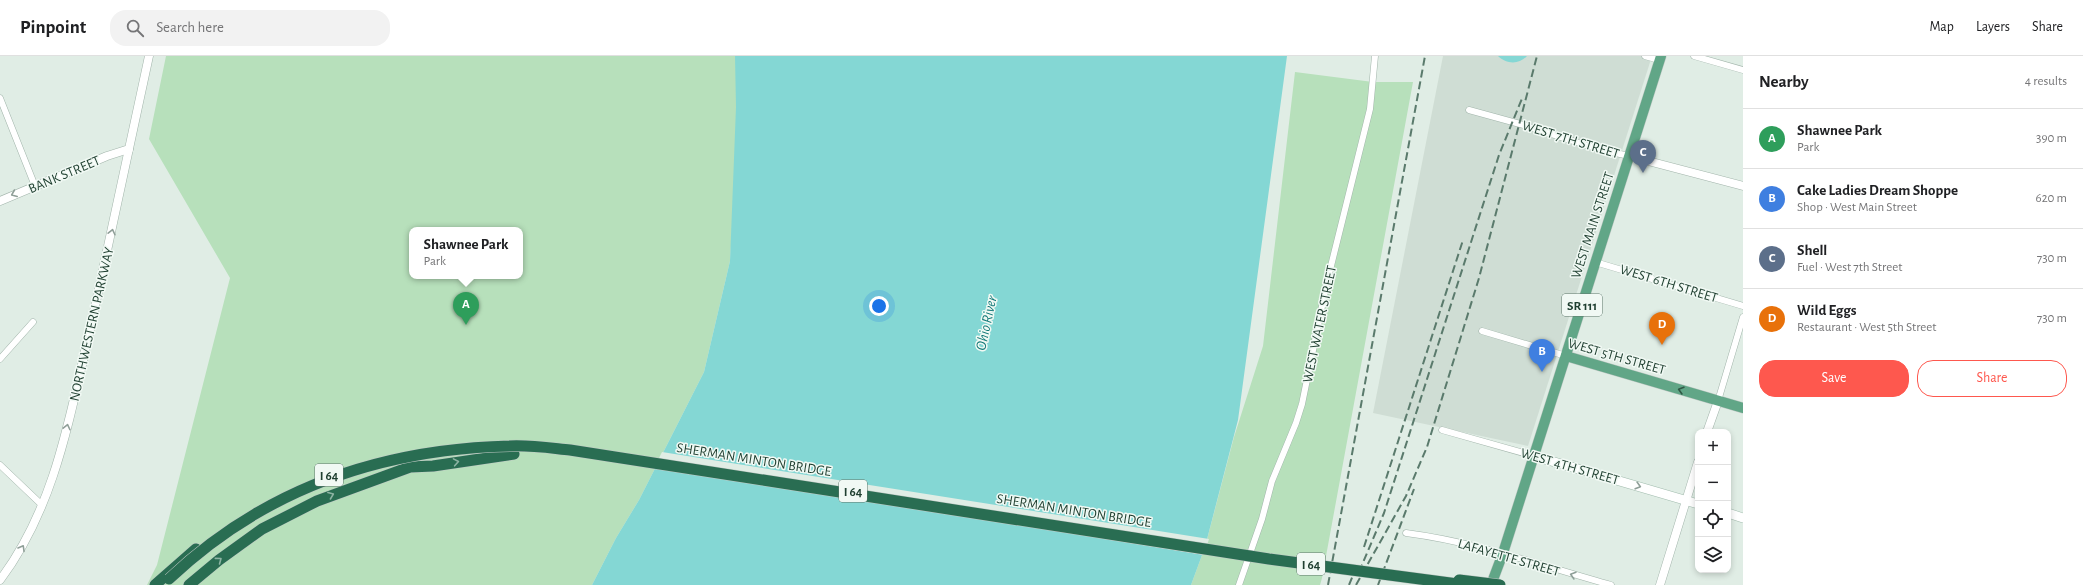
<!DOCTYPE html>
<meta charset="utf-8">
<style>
body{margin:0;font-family:"Alegreya Sans",sans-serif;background:#f2f2f2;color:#202124}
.controls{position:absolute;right:12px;bottom:12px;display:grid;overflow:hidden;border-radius:8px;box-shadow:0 2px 6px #0003}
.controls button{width:36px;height:36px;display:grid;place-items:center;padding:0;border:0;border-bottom:1px solid #e0e0e0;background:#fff;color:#202124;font:20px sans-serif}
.you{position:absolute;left:879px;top:250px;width:14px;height:14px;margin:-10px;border:3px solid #fff;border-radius:50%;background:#1a73e8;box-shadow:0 0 0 6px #1a73e833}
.badge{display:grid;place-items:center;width:26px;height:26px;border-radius:50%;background:#fe584e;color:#fff;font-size:13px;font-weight:700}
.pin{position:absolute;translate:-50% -33px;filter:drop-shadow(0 1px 2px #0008)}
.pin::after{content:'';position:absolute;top:21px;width:14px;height:12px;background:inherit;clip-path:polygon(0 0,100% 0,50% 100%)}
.popup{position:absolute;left:409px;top:171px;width:114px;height:52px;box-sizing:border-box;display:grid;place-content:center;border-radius:8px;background:#fff;filter:drop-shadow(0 1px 3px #0005);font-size:13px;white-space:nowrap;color:#757577}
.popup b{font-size:15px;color:#202124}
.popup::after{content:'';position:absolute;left:50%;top:100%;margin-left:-8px;border:8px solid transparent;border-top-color:#fff}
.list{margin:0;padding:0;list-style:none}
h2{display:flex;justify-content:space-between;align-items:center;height:52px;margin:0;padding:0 16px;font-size:17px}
h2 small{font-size:13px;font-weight:400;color:#757577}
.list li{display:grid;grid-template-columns:26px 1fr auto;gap:12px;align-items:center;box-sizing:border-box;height:60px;padding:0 16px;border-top:1px solid #e0e0e0}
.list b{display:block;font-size:15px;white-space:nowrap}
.list p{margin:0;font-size:13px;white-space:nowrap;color:#757577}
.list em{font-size:13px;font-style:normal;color:#757577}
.actions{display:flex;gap:8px;padding:12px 16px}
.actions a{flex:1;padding:9px 0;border:1px solid #fe584e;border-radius:16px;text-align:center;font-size:14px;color:#fe584e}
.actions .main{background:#fe584e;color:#fff}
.icon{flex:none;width:22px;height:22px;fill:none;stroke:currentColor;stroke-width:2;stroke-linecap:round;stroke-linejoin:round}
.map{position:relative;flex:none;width:1743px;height:529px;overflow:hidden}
header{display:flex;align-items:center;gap:24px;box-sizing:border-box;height:56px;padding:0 20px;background:#fff;border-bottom:1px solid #e0e0e0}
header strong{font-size:19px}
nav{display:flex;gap:22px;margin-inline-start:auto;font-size:14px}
.search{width:280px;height:36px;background:#f2f2f2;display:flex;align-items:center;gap:10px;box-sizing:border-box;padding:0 14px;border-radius:16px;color:#757577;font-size:15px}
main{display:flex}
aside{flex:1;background:#fff}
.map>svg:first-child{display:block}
</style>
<header>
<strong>Pinpoint</strong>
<div class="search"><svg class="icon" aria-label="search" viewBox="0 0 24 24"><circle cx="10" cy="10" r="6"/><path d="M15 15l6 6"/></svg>Search here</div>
<nav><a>Map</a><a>Layers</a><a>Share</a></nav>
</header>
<main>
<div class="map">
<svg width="1743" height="529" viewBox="0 0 1743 529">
<rect width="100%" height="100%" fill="#e0ede5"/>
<polygon fill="#cfddd4" points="1443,0 1652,0 1528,390 1373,357"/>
<g fill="#b7e0bb" fill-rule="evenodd">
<path d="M166,0H743L730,205L704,316L639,444L616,482L592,529H147L157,509L230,222L149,83ZM412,174H520V220H412Z"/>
<polygon points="1295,16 1373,26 1413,26 1322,522 1320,529 1191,529 1205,491 1234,381 1263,290"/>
</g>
<g fill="#84d7d4">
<polygon points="735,0 1287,0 1238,364 1205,491 1191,529 592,529 616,482 639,444 704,316 730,205 736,51"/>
<path d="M1498,0H1527C1519,9 1506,8 1498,0Z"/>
</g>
<polygon fill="#e0ede5" points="662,396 1209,483 1204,499 655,410"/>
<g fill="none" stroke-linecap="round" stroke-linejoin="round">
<defs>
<g id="minor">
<polyline points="1645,0 1659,4"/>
<polyline points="1694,0 1743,14"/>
<polyline points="0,42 35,130"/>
<polyline points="1469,54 1520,68 1598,93 1629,100"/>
<polyline points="1595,206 1743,250"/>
<polyline points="1482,275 1566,300"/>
<polyline points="0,303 33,266"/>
<polyline points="1718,345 1743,261"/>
<polyline points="1442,374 1534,400"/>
<polyline points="0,409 42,449"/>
<path d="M1406,477C1476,486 1543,510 1611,529"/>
<polyline points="1239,529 1262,463 1272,425 1296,367 1302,348 1327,226 1370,53 1375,0"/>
</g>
<g id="tertiary">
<polyline points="1629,100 1743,130"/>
<polyline points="0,145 107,100 129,93"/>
<polyline points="1707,376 1718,345"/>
<path d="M0,524C56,450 70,358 91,269C111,180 130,90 149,0"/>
<polyline points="1660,529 1698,406"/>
</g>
<g id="secondary">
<polyline points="1534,400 1698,448"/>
<polyline points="1728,457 1743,462"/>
</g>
<g id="primary">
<polyline points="1566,300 1743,352"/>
<polyline points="1491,529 1503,497 1661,0"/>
</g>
<g id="motorway">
<polyline points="155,529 196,493"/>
<polyline points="189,529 219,504 262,473 317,445 410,411 433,410 514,398"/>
</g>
</defs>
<use href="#minor" stroke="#a2b5ab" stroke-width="7"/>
<use href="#tertiary" stroke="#a2b5ab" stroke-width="9"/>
<use href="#secondary" stroke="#a1bcae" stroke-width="10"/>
<use href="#primary" stroke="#c0c9c5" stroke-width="11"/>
<use href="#motorway" stroke="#c0c9c5" stroke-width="12"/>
<use href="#minor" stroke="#fff" stroke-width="6"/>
<use href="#tertiary" stroke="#fff" stroke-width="8"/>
<use href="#secondary" stroke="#fff" stroke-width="9"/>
<use href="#primary" stroke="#61a687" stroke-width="10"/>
<use href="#motorway" stroke="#296d52" stroke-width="11"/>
<g stroke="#5a7a6c" stroke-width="2" stroke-dasharray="8 4" stroke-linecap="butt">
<polyline points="1364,491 1463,184"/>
<polyline points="1359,516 1384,457 1499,99 1523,40"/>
<polyline points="1328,529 1425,0"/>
<polyline points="1349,529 1358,507"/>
<polyline points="1356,529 1406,440 1427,391 1479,222 1537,0"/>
<polyline points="1378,529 1414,433"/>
</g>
<defs>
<g id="motorway-bridge">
<path d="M169,523C264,433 380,393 510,390C530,389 550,392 570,394L1269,503L1465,529"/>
<polyline points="1459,524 1500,529"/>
</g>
</defs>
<use href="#motorway-bridge" stroke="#c0c9c5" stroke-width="12" stroke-linecap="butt"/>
<use href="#motorway-bridge" stroke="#296d52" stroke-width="11"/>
</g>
<defs><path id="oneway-chevron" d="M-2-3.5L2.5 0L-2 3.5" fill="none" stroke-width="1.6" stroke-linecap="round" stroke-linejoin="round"/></defs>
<g stroke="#8f9f98">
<use href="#oneway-chevron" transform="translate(14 138) rotate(157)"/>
<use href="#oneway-chevron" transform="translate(112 176) rotate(-77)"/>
<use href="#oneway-chevron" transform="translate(67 371) rotate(-77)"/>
<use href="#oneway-chevron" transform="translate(1638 430) rotate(16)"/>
<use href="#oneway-chevron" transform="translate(22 492) rotate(-60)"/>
<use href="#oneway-chevron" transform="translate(1573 519) rotate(-164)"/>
</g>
<use stroke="#305946" href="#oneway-chevron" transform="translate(1681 334) rotate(-164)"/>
<g stroke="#8db3a3">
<use href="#oneway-chevron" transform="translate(456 406) rotate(-10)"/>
<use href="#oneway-chevron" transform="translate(331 439) rotate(-21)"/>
<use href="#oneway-chevron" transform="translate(219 504) rotate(-37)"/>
</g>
<g text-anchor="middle" stroke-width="3" stroke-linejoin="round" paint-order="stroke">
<g fill="#f1f9f4" stroke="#5e776b" stroke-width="1">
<rect x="1562" y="238" width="40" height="22" rx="3"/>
<rect x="315" y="408" width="28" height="22" rx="3"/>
<rect x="839" y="424" width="28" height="22" rx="3"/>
<rect x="1297" y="497" width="28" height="22" rx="3"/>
</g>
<g font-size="13" font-weight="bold" fill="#1f3f30">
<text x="1582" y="254">SR 111</text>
<text x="329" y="424">I 64</text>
<text x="853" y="440">I 64</text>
<text x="1311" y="513">I 64</text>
</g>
<g font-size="14" fill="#1f3f30" stroke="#f1f9f4">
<text transform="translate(1571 83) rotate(17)" y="5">WEST 7TH STREET</text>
<text transform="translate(64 118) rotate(-23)" y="5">BANK STREET</text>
<text transform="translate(1592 169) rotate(-72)" y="5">WEST MAIN STREET</text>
<text transform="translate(1669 227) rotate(17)" y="5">WEST 6TH STREET</text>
<text transform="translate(91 268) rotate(-77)" y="5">NORTHWESTERN PARKWAY</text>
<text transform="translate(1319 268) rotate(-78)" y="5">WEST WATER STREET</text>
<text transform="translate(1617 300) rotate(16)" y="5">WEST 5TH STREET</text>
<text transform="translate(754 403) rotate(9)" y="5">SHERMAN MINTON BRIDGE</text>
<text transform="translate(1570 410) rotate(16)" y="5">WEST 4TH STREET</text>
<text transform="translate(1074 454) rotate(9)" y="5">SHERMAN MINTON BRIDGE</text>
<text transform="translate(1509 501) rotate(16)" y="5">LAFAYETTE STREET</text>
</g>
<g font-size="15" font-style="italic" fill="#147a79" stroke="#f1f9f4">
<text transform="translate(986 267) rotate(-78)" y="5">Ohio River</text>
</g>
</g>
</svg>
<div class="controls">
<button>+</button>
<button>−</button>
<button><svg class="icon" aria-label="locate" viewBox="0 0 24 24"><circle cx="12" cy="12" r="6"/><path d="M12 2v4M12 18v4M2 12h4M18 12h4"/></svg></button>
<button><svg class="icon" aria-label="layers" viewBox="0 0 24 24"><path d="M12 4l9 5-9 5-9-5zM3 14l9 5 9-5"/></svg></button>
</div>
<div class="you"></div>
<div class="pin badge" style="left:466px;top:269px;background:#2e9e5b">A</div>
<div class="popup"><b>Shawnee Park</b>Park</div>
<div class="pin badge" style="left:1542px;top:316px;background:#3f7fe0">B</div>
<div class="pin badge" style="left:1643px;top:117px;background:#5c6f8a">C</div>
<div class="pin badge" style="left:1662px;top:289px;background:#e8710a">D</div>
</div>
<aside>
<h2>Nearby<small>4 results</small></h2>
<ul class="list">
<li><span class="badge" style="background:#2e9e5b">A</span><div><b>Shawnee Park</b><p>Park</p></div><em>390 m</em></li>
<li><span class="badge" style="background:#3f7fe0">B</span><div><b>Cake Ladies Dream Shoppe</b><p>Shop · West Main Street</p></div><em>620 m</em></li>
<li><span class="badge" style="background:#5c6f8a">C</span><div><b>Shell</b><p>Fuel · West 7th Street</p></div><em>730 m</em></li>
<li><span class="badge" style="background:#e8710a">D</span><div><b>Wild Eggs</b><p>Restaurant · West 5th Street</p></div><em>730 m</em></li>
</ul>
<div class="actions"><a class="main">Save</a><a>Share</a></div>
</aside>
</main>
